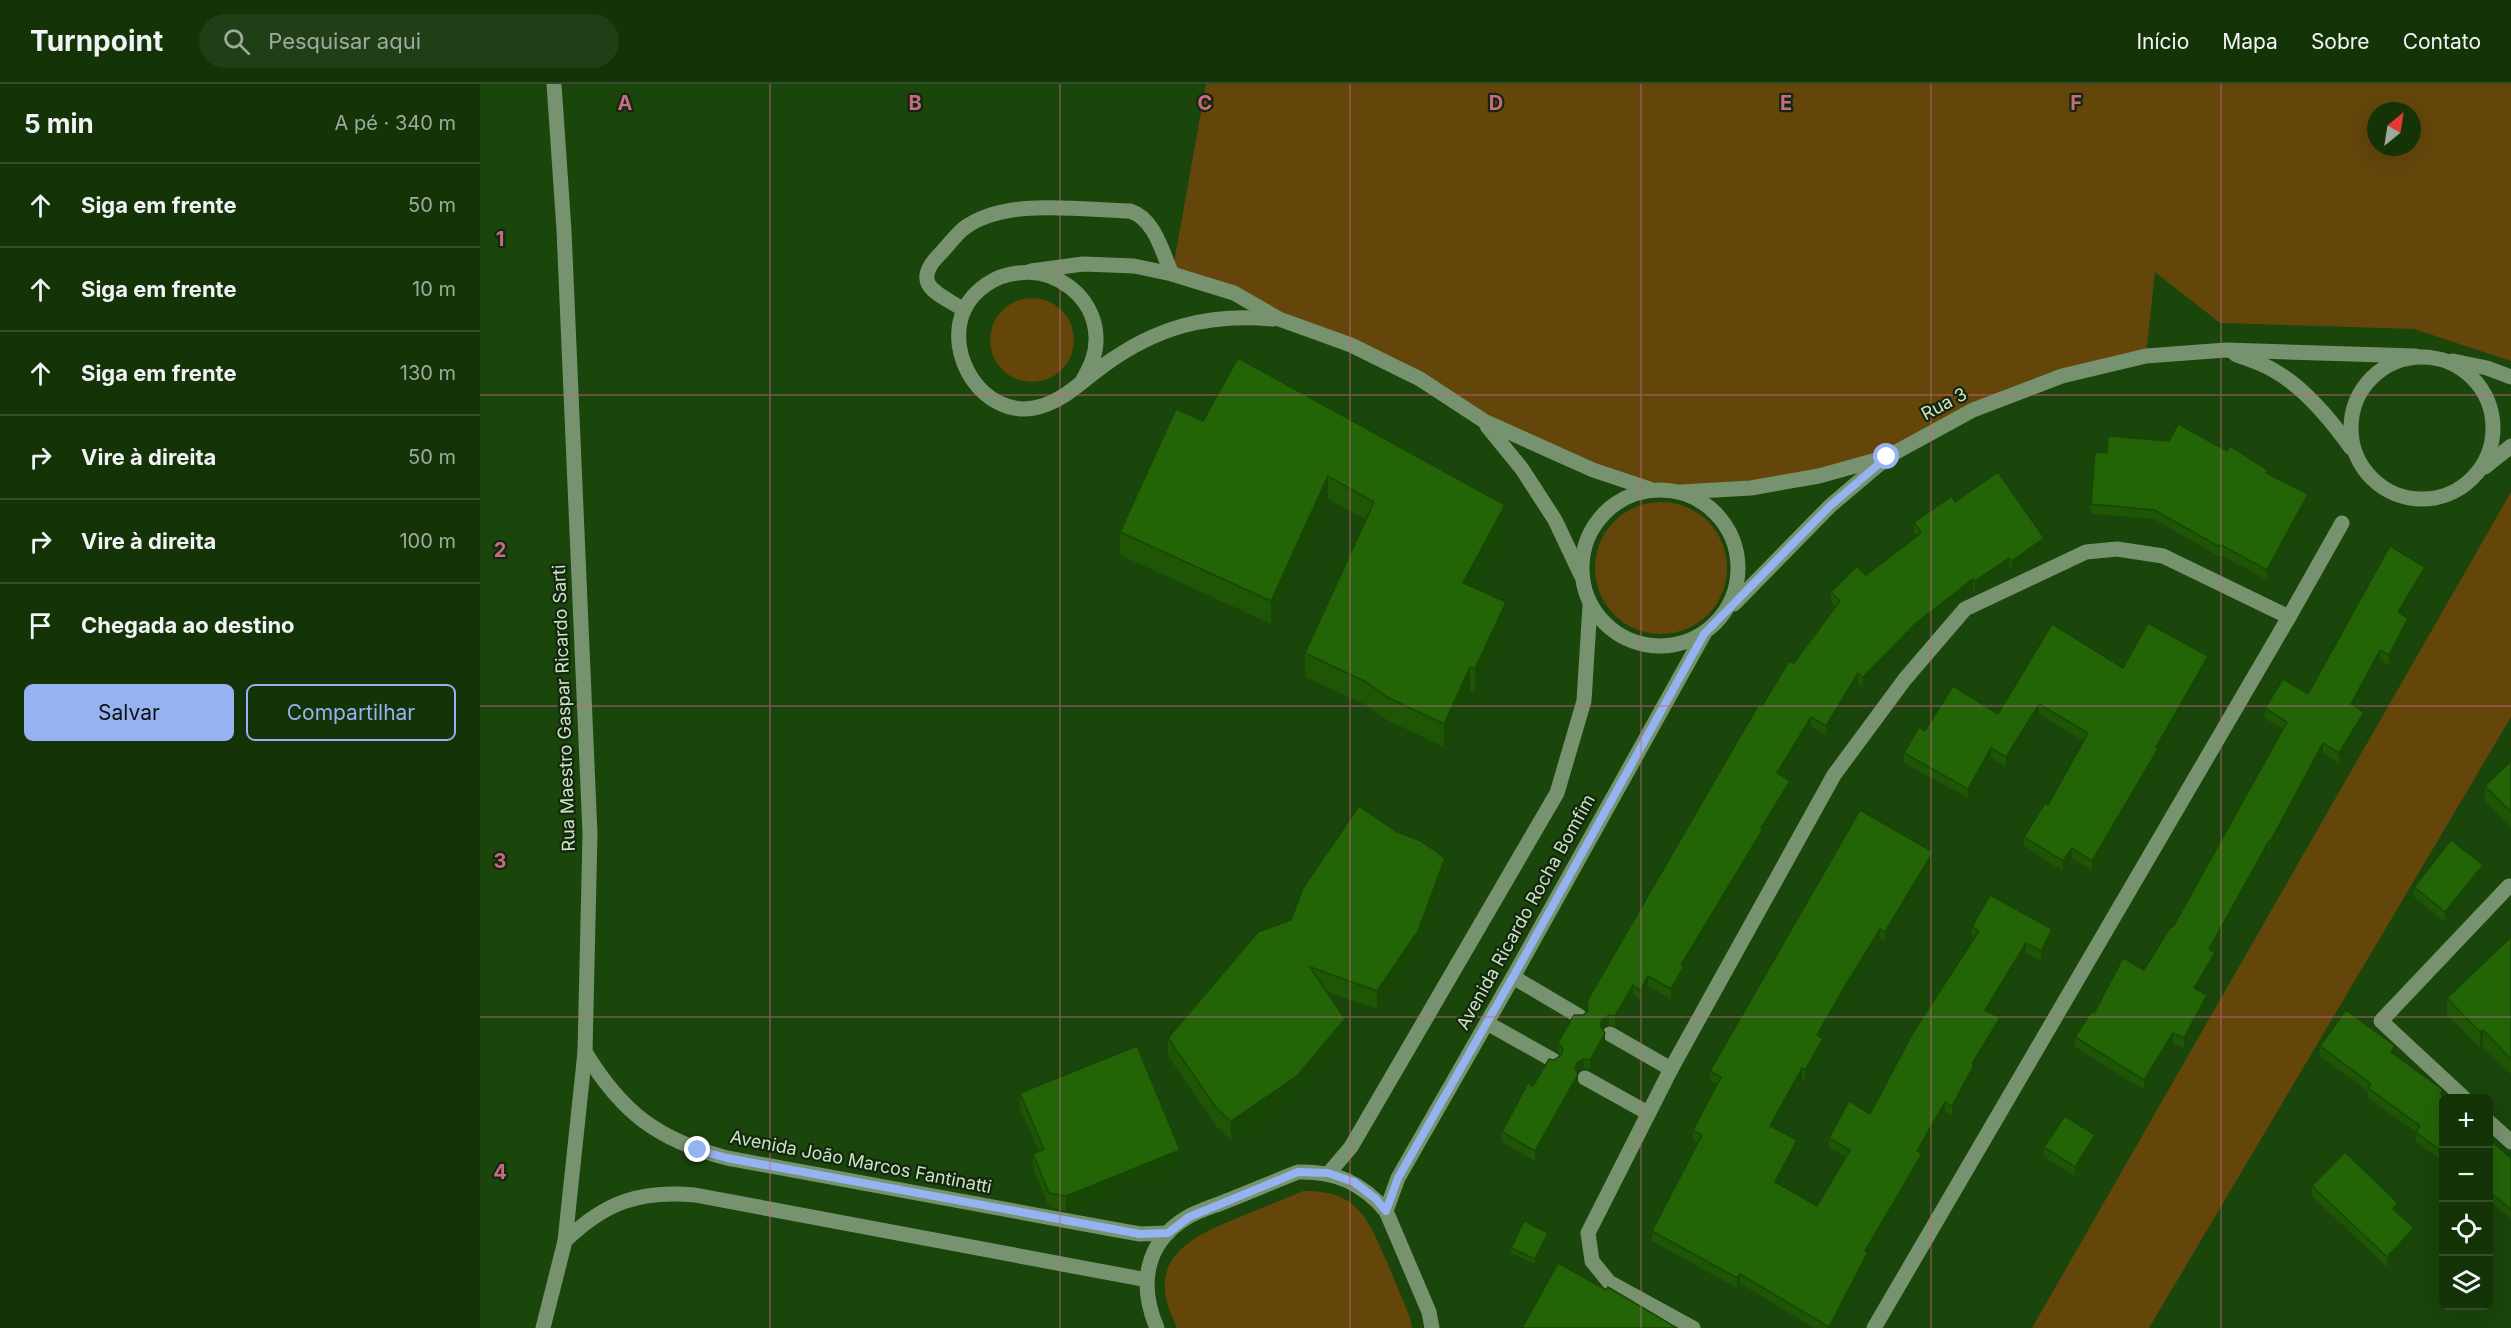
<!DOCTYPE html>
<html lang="pt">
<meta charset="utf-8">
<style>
body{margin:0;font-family:Inter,sans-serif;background:#213f16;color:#f1f3f6}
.controls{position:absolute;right:18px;bottom:18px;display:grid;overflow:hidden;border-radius:9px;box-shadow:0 6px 24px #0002}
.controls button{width:54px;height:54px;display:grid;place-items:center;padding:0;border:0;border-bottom:2px solid #334f29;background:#143408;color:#f1f3f6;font:30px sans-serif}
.compass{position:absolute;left:1887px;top:18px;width:54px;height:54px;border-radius:50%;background:#143408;box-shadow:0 6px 24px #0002;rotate:30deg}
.stop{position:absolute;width:18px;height:18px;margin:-14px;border:4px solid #95b2f1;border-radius:50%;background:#fff}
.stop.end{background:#95b2f1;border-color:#fff;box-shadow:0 2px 6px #0008}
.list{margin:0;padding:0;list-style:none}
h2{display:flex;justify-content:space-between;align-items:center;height:78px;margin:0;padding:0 24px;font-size:26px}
h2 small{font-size:20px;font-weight:400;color:#9daa9c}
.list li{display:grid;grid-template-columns:39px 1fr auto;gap:18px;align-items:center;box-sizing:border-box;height:84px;padding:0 24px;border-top:2px solid #334f29}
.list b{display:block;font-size:22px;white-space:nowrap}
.list em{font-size:20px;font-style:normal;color:#9daa9c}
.actions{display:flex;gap:12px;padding:18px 24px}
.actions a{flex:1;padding:14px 0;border:2px solid #95b2f1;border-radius:9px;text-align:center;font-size:21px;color:#95b2f1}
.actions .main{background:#95b2f1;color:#111}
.icon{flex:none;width:33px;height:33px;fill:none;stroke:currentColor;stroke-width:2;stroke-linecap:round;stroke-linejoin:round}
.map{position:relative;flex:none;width:2031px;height:1244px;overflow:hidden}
header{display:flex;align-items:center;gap:36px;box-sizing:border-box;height:84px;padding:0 30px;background:#143408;border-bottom:2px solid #334f29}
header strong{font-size:28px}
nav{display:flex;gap:33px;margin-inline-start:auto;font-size:21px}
.search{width:420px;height:54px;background:#213f16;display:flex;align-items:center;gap:15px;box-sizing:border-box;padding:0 21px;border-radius:33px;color:#9daa9c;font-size:22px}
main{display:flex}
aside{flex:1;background:#143408}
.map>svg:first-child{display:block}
</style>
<header>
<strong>Turnpoint</strong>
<div class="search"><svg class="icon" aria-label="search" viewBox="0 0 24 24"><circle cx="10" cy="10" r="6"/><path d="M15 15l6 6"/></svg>Pesquisar aqui</div>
<nav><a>Início</a><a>Mapa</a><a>Sobre</a><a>Contato</a></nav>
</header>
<main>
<aside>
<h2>5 min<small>A pé · 340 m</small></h2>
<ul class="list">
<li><svg class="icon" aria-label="ahead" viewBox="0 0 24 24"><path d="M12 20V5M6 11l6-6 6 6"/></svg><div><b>Siga em frente</b></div><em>50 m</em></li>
<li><svg class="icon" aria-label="ahead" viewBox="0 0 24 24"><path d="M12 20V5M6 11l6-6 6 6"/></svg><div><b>Siga em frente</b></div><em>10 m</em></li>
<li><svg class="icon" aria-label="ahead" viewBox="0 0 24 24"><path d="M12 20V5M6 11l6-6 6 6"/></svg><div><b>Siga em frente</b></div><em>130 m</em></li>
<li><svg class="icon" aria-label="right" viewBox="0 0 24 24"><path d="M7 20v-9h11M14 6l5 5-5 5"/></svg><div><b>Vire à direita</b></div><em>50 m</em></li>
<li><svg class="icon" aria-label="right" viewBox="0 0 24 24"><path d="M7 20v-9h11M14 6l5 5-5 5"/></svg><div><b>Vire à direita</b></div><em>100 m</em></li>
<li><svg class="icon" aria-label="arrive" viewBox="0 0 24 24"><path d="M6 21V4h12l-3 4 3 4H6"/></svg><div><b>Chegada ao destino</b></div></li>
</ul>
<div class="actions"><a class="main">Salvar</a><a>Compartilhar</a></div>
</aside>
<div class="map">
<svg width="2031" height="1244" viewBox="0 0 2031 1244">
<rect width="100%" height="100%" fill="#1a450b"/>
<g fill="#64460b" fill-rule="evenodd">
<path d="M726,0H2031V277L1934,245L1740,239L1675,188L1666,272L1582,292L1421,366L1339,392L1201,408L1113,386L940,295L692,190ZM1896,27H1932V63H1896Z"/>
<circle cx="552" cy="256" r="42"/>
<polygon points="2031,408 2031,633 1669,1244 1552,1244"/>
<circle cx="1181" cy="484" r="66"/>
<path d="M823,1107C875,1106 887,1131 905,1174C914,1194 922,1214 930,1234L932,1244H697C694,1236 689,1227 687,1218C674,1169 719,1150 755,1135C777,1126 800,1117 823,1107Z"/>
</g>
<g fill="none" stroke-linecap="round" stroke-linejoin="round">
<g stroke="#76926e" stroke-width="15">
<polyline points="551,187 603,180 654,182 692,190 754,209 799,235 871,261 940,295 1004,337 1113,386 1170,405"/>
<path d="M484,226C460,210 430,202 458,172C466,164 474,153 483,145C524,113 600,126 650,127C675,135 682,168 692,190"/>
<path d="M1755,270C1767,275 1781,279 1793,286C1824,303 1851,336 1871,364"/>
<circle cx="1942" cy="344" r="71"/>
<polyline points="1973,277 2007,284 2031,293"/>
<path d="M601,299C610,284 617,270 616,252C614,212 576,184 538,189C516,191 494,205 484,226C464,271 503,333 554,324C582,319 600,298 623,282C676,243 728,229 793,235"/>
<polyline points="1007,342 1042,385 1075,436 1101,491"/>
<polyline points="2005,383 2031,362"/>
<circle cx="1180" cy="484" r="78"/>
<polyline points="1201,408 1271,404 1339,392 1407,373 1493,326 1582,292 1666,272 1746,266 1936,272"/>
<polyline points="1254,520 1350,422 1403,377"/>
<polyline points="1033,893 1099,932"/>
<polyline points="1007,939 1073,976"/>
<polyline points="1130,950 1191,985"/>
<path d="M105,968C142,1029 178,1056 247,1074L632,1145L660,1150L688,1149"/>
<polyline points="1105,994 1168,1029"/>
<polyline points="1984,1014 1901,937 2029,802"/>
<polyline points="2008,1037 2031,1058"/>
<polyline points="848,1090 871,1063 1077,709 1104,617 1110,521"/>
<polyline points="906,1127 918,1094 1033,893 1224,550"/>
<path d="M85,1157C125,1118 160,1106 215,1111L667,1196"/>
<polyline points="63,1244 85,1157 105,968 110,750 84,146 74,0"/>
<path d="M677,1244C659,1202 664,1160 706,1134C719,1126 735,1122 749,1116C772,1107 795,1097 818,1088C856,1087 882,1099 906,1127L949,1228L952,1244"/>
<polyline points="1213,1244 1129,1198 1112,1177 1108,1149 1191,985 1354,691 1425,595 1485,525 1606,468 1637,465 1683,472 1809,533"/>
<polyline points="1394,1244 1809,533 1862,439"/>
</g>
</g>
<g fill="#1e5606">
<polygon points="723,337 1025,444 993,503 1026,541 995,609 990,607 964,663 907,636 886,621 825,593 825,569 886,436 848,415 791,540 640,471 640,448"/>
<polygon points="1788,390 1828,420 1787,496 1741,471 1740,473 1674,435 1611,430 1611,420"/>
<polygon points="1475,418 1564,464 1532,487 1529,483 1495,507 1493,505 1436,549 1383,603 1378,599 1346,651 1331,642 1301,692 1310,707 1283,749 1283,755 1204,887 1204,892 1191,915 1168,902 1160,915 1153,911 1135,942 1129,940 1123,944 1125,959 1110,985 1104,984 1097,989 1098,1000 1055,1077 1022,1058 1022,1048 1053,1002 1081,972 1078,968 1078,958 1107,927 1107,917 1282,622 1356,523 1351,518 1351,508 1386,491 1437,452 1434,448 1434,438"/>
<polygon points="1945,493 1922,531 1928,544 1909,581 1900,576 1875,622 1884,637 1859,679 1843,669 1790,768 1789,767 1733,867 1735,879 1718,906 1727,921 1704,964 1693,959 1664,1006 1595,963 1595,953 1614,929 1664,886 1693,843 1803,645 1785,634 1785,624 1828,610"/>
<polygon points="1728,581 1678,670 1678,674 1612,787 1592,774 1583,787 1544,762 1544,753 1568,721 1604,657 1559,630 1526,683 1511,674 1488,714 1424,679 1424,669 1445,647 1518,630 1643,584"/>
<polygon points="2031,677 2031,744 2005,717 2005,702"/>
<polygon points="1453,777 1405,857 1400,854 1364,914 1341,954 1343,965 1325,996 1322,994 1294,1044 1317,1066 1299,1100 1337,1122 1366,1073 1349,1064 1349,1054 1390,1030 1494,854 1492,853 1492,843 1572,855 1561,877 1546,869 1510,928 1520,944 1494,986 1494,991 1472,1032 1465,1028 1441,1070 1442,1080 1388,1173 1388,1178 1353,1244 1334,1244 1260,1199 1257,1204 1172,1157 1172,1147 1218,1059 1213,1056 1213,1046 1237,1001 1230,997 1230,987"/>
<polygon points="2003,791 1965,838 1934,813 1934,803"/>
<polygon points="965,792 938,866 897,925 847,908 865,953 817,1010 751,1056 737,1043 688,972 688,954"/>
<polygon points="2031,853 2031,990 2003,962 2000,964 1967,930 1967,914"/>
<polygon points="1840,962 1915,971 1963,1011 1964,1078 1936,1058 1936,1048 1888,1014 1888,1007 1840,972"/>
<polygon points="540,1009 700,1080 586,1127 569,1123 553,1084 553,1070 559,1067 540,1024"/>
<polygon points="2008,1046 2012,1057 2031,1074 2031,1135 2008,1116"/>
<polygon points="1615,1061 1595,1092 1564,1073 1564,1063"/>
<polygon points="1832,1102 1918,1129 1934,1154 1907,1183 1832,1112"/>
<polygon points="1068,1154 1055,1180 1031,1169 1031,1164"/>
</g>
<g fill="#184605">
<polygon points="848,392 848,415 791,540 791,517"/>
<polygon points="1828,410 1828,420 1787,496 1787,486"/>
<polygon points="1025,421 1025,444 983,522 983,499"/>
<polygon points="1564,454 1564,464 1532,487 1532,477"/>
<polygon points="1529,474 1529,483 1495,507 1495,497"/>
<polygon points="1945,483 1945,493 1918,538 1918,528"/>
<polygon points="1493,495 1493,505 1436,549 1383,603 1383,593 1436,539"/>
<polygon points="1026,518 1026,541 995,609 995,585"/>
<polygon points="1928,534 1928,544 1909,581 1909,571"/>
<polygon points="1900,566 1900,576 1871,630 1871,620"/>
<polygon points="1728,572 1728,581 1678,670 1678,674 1612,787 1612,777"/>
<polygon points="990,583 990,607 964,663 964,640"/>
<polygon points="1378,589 1378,599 1346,651 1346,642"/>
<polygon points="1559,620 1559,630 1526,683 1526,673"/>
<polygon points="1884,628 1884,637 1859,679 1859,669"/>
<polygon points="1331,633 1331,642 1297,699 1297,689"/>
<polygon points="1843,659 1843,669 1790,768 1790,758"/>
<polygon points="1511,664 1511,674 1488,714 1488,705"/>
<polygon points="1310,697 1310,707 1283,749 1283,755 1204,887 1204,892 1191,915 1191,905 1201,881 1281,744"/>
<polygon points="1789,757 1789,767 1729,874 1729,865"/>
<polygon points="1592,764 1592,774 1583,787 1583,777"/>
<polygon points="1453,768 1453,777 1405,857 1405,848"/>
<polygon points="965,774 965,792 938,866 897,925 897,907"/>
<polygon points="2003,781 2003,791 1965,838 1965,828"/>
<polygon points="1400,845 1400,854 1364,914 1337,961 1337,951 1364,904"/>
<polygon points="1572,845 1572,855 1561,877 1561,867"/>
<polygon points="1546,859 1546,869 1505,935 1505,926"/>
<polygon points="1735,869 1735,879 1714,913 1714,904"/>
<polygon points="1168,892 1168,902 1160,915 1160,906"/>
<polygon points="1153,901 1153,911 1135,942 1135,932"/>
<polygon points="1727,911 1727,921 1704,964 1704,954"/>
<polygon points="1129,931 1129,940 1122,945 1120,941 1122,935"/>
<polygon points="1520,934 1520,944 1494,986 1494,991 1472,1032 1472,1022 1492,980"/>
<polygon points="865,935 865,953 817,1010 751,1056 751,1037"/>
<polygon points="2003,946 2003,962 2000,964 2000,948"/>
<polygon points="1125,949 1125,959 1110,985 1110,976"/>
<polygon points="1693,949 1693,959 1664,1006 1664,996"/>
<polygon points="1343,955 1343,965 1325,996 1325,986"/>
<polygon points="1915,962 1915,971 1911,968"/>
<polygon points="1104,975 1104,984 1097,989 1098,990 1098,1000 1055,1077 1055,1067 1095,985 1097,979"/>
<polygon points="1322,984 1322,994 1290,1052 1290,1042"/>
<polygon points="1465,1018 1465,1028 1437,1077 1437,1067"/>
<polygon points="2012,1049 2012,1058 2008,1063 2008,1053"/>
<polygon points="1615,1051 1615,1061 1595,1092 1595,1083"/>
<polygon points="1317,1056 1317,1066 1295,1108 1295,1098"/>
<polygon points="700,1066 700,1080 586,1127 586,1112"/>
<polygon points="1442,1070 1442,1080 1388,1173 1388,1178 1353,1244 1349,1244 1385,1167"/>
<polygon points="1918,1119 1918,1129 1913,1135 1913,1125"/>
<polygon points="1934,1144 1934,1154 1907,1183 1907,1173"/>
<polygon points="1068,1149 1068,1154 1055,1180 1055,1175"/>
<polygon points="1260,1190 1260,1199 1257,1204 1257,1194"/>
</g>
<g fill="#236407" stroke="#184605" stroke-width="1.5">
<polygon points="758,274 1025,421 983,499 1026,518 995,585 990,583 964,640 907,613 886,598 825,569 894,418 848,392 791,517 640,448 696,325 723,337"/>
<polygon points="1698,340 1747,367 1750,362 1788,386 1786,389 1828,410 1787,486 1741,461 1740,463 1674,426 1611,420 1615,368 1627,369 1628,352 1689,357"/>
<polygon points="1518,388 1564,454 1532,477 1529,474 1495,497 1493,495 1436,539 1383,593 1378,589 1346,642 1331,633 1297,689 1310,697 1281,744 1283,745 1201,881 1204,882 1191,905 1168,892 1160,906 1153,901 1135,932 1129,931 1122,935 1120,941 1125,949 1110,976 1104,975 1097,979 1095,985 1098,990 1055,1067 1022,1048 1048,999 1053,1002 1069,975 1074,976 1081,971 1083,966 1078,958 1094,931 1103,931 1108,927 1107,917 1279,620 1282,622 1309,577 1313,580 1360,517 1351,508 1377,482 1386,491 1441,449 1434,438 1472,412 1475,418"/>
<polygon points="1910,462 1945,483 1918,528 1928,534 1909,571 1900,566 1871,620 1884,628 1859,669 1843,659 1790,758 1789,757 1729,865 1735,869 1714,904 1727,911 1704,954 1693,949 1664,996 1595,953 1612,927 1614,929 1643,874 1664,886 1691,842 1693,843 1807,638 1785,624 1803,595 1828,610"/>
<polygon points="1668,539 1728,572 1676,663 1678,665 1612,777 1592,764 1583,777 1544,753 1565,719 1568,721 1608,649 1559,620 1526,673 1511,664 1488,705 1424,669 1439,643 1445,647 1473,602 1518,630 1572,540 1643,584"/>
<polygon points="2031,677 2031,728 2005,702"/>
<polygon points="879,722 917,748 941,757 965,774 938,847 897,907 830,883 865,935 817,992 751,1037 737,1025 688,954 778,848 811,836 823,804"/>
<polygon points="1380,726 1453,768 1405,848 1400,845 1364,904 1337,951 1343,955 1325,986 1322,984 1290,1042 1317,1056 1295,1098 1337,1122 1370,1066 1349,1054 1369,1017 1390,1030 1434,947 1499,847 1492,843 1510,811 1572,845 1561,867 1546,859 1505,926 1520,934 1492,980 1494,981 1472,1022 1465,1018 1437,1067 1442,1070 1385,1167 1388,1168 1349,1243 1260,1190 1257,1194 1172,1147 1222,1051 1213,1046 1241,993 1230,987"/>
<polygon points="1971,756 2003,781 1965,828 1934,803"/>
<polygon points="2031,853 2031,975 2003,946 2000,948 1967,914"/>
<polygon points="1866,926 1915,962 1911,968 1963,1006 1960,1010 1967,1014 1964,1014 1964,1069 1936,1048 1940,1042 1888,1004 1891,1000 1840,962"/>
<polygon points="657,962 700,1066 586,1112 569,1109 553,1070 564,1065 540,1009"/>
<polygon points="1585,1032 1615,1051 1595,1083 1564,1063"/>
<polygon points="2008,1046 2012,1049 2008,1053"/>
<polygon points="2008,1054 2031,1074 2031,1126 2008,1106"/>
<polygon points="1865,1068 1918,1119 1913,1125 1934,1144 1907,1173 1832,1102"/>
<polygon points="1044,1137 1068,1149 1055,1175 1031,1164"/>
<polygon points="1078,1179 1126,1206 1128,1203 1197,1244 1042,1244"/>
</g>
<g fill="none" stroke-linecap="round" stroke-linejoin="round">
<polyline stroke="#95b2f1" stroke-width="8" points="218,1066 247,1074 660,1150 688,1149 709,1133 818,1088 848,1089 874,1098 896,1115 906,1127 918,1094 1033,893 1224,550 1350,422 1407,373"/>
</g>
<path fill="none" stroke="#c66a85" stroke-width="1.5" stroke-opacity="0.55" d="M290,0V1244M580,0V1244M870,0V1244M1161,0V1244M1451,0V1244M1741,0V1244M0,311H2031M0,622H2031M0,933H2031"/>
<g text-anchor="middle" stroke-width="4.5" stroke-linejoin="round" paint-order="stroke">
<g font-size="18" fill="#cce4c5" stroke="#14260e">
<text transform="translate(1464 320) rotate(-28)" y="6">Rua 3</text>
<text transform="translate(84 624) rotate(-92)" y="6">Rua Maestro Gaspar Ricardo Sarti</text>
<text transform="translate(1046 828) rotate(-61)" y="6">Avenida Ricardo Rocha Bomfim</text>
<text transform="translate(381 1078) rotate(11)" y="6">Avenida João Marcos Fantinatti</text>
</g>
</g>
<g font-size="20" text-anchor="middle" font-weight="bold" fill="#c66a85" stroke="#14260e" stroke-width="4.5" stroke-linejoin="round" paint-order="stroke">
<text x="145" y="26">A</text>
<text x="435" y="26">B</text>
<text x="725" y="26">C</text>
<text x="1016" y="26">D</text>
<text x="1306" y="26">E</text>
<text x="1596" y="26">F</text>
<text x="20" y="162">1</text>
<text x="20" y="473">2</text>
<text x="20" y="784">3</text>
<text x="20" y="1095">4</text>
</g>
</svg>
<div class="controls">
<button>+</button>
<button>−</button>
<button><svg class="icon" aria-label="locate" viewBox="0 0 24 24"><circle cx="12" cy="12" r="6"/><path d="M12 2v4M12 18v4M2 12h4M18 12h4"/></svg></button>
<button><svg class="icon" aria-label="layers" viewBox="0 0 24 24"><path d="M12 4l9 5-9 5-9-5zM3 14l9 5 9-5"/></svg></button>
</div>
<svg class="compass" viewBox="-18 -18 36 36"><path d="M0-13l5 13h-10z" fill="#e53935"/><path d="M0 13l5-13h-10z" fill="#9daa9c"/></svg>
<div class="stop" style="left:1407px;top:373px"></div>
<div class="stop end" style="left:218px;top:1066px"></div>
</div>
</main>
